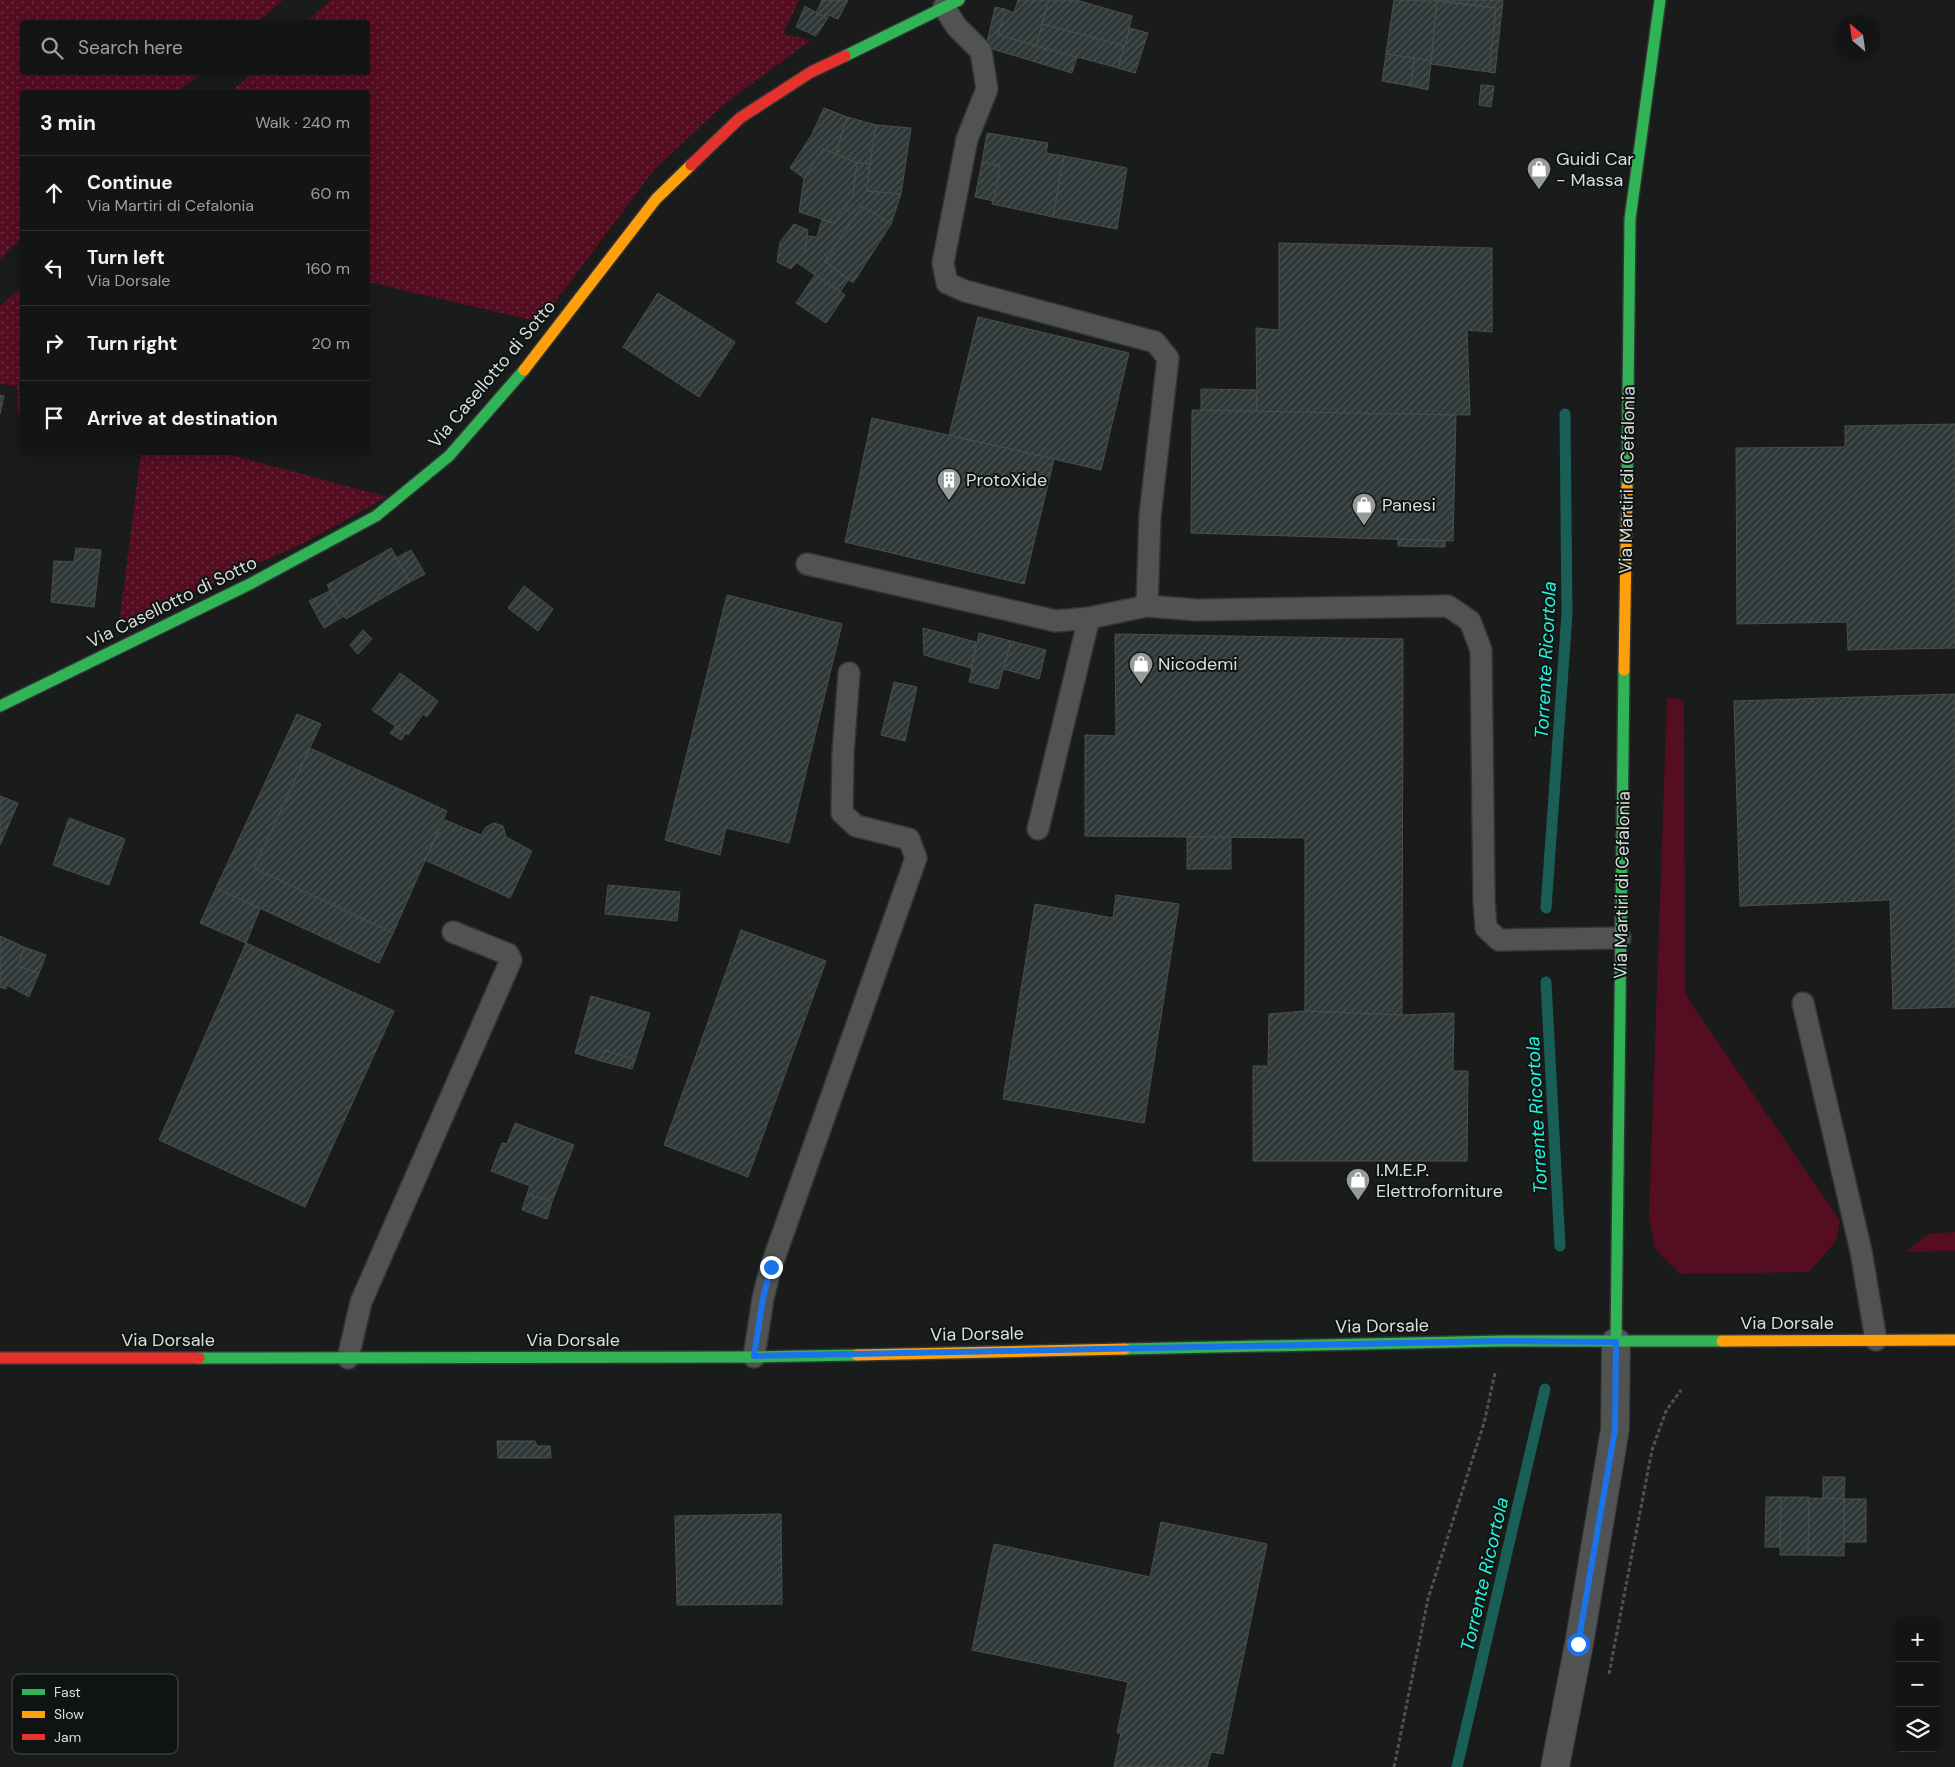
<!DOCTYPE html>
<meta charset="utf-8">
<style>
body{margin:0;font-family:"DM Sans",sans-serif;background:#1c1e1d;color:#f1f3f6}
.controls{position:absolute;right:15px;bottom:15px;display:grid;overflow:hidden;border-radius:5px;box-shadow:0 2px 12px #0003}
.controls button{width:45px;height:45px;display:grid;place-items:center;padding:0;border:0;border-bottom:1px solid #323434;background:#131514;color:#f1f3f6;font:25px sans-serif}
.compass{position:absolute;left:1835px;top:15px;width:45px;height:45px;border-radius:50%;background:#131514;box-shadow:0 2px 12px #0003;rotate:331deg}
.stop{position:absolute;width:15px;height:15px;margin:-11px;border:4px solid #1a73e8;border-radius:50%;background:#fff}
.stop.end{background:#1a73e8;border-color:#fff;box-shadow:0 1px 5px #0008}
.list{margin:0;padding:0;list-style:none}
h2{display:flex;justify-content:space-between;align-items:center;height:65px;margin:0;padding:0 20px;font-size:21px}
h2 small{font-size:16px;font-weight:400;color:#9d9fa0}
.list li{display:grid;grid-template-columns:32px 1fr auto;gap:15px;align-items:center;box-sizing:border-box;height:75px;padding:0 20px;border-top:1px solid #323434}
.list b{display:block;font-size:19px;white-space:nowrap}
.list p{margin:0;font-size:16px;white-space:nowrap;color:#9d9fa0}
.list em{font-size:16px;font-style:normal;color:#9d9fa0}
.icon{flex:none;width:28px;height:28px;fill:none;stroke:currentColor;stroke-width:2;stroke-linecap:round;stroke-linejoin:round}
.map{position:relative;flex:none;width:1955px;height:1767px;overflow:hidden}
.search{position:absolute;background:#131514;box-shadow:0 2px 12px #0003;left:20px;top:20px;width:350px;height:55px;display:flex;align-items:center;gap:12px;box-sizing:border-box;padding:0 18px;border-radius:5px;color:#9d9fa0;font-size:19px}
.panel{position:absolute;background:#131514;box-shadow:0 2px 12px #0003;left:20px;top:90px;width:350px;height:365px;border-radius:5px}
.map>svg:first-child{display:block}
</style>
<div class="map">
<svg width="1955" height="1767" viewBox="0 0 1955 1767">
<defs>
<pattern id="grass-dots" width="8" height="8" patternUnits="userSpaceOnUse" patternTransform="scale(1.25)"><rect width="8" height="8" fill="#550d22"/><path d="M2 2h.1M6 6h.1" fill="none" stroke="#6d3042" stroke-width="1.8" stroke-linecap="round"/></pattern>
<pattern id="building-hatch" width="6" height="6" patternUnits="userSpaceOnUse" patternTransform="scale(1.25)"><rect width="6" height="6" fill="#2f3838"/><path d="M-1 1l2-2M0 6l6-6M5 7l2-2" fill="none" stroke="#4d5454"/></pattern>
</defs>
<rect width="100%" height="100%" fill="#191c1b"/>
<g fill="url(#grass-dots)">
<polygon points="0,0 283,0 258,22 22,22 22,72 201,73 178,92 22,92 22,237 0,259"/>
<polygon points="331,0 799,0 783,34 811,40 723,105 654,170 540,322 368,282 368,92 231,92 252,73 368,72 368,22 306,22"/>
<polygon points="22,286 22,415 18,414 17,386 0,384 0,306"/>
<polygon points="141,453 224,453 387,497 302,544 119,624"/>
</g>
<g fill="#550d22">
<polygon points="1667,697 1684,701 1685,994 1840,1221 1836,1241 1809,1272 1680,1274 1655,1249 1649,1217"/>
<polygon points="1955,1232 1955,1251 1906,1252 1928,1234"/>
</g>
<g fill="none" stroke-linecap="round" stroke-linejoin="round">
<g stroke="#1a5f57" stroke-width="11">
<polyline points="1546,908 1567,614 1565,414"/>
<polyline points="1546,982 1560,1246"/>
<polyline points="1457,1767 1545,1389"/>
</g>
</g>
<g fill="url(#building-hatch)" stroke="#4a4e4c">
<polygon points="822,0 848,0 838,19 829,15 827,19 816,13"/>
<polygon points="1018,0 1049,0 1036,46 998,35 1005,9 1014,13"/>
<polygon points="1049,0 1076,0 1132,16 1125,46 1042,24"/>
<polygon points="1394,0 1437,1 1431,61 1386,54"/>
<polygon points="1433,0 1503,0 1495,73 1489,72 1496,8"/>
<polygon points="1437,1 1496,8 1489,72 1431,64"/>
<polygon points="805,6 827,19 816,36 796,27"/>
<polygon points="995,7 1005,9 998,35 1077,57 1072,73 986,47"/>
<polygon points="1042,24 1125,46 1118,68 1036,46"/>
<polygon points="1130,28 1148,33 1135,73 1118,68"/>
<polygon points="1386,54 1414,58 1411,86 1382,81"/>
<polygon points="1414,58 1431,61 1428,90 1411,86"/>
<polygon points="1481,85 1494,86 1491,107 1479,105"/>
<polygon points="824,108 847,117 836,154 823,149 804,178 790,168 811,136"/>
<polygon points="847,117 876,125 870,164 857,163 836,154"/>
<polygon points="876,125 911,128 901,194 866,191"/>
<polygon points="987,133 1048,143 1046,153 1064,156 1053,217 992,204 1000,166 982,162"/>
<polygon points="823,149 857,163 853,196 834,223 799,212 804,178"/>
<polygon points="1064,156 1127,168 1117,229 1053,217"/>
<polygon points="982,162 1000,166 994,201 975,197"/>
<polygon points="857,163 870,164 866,191 901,194 891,224 862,206 825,261 849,279 840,292 796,262 805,251 807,236 817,237 822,220 834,223 853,196"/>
<polygon points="862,206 891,224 853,283 825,261"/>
<polygon points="794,224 808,230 805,251 791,269 777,262 780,242"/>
<polygon points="1279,243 1492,248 1492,332 1467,330 1470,415 1257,412 1256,328 1279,330"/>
<polygon points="815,275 845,295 826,323 796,303"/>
<polygon points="658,293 735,342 699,397 623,347"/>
<polygon points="978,317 1129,353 1101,470 949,435"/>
<polygon points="1201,389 1256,390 1257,412 1201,410"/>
<polygon points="0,395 4,396 0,414"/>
<polygon points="1192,410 1456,415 1453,541 1191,533"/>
<polygon points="872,418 1054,459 1024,584 845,542"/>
<polygon points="1955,424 1955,648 1848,650 1847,622 1737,624 1736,448 1845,447 1845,426"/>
<polygon points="1398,539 1445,541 1445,547 1398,546"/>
<polygon points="76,548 101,550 94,607 51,602 54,561 74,562"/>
<polygon points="391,548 410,582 346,619 327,585"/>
<polygon points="411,550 425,574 410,582 396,558"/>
<polygon points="524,586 553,609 538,631 508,608"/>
<polygon points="330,591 344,616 324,628 309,601"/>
<polygon points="727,595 842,624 789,843 726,828 720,855 665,840"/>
<polygon points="923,628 976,642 971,668 924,655"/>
<polygon points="363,630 372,639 358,654 350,645"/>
<polygon points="979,633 1011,641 998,689 969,682"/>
<polygon points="1115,634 1403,639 1402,1015 1305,1011 1305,838 1085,836 1085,735 1116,736"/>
<polygon points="1011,641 1046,650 1039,679 1004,669"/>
<polygon points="400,673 438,701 427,717 423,714 408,735 372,710"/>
<polygon points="894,682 917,687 905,741 881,735"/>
<polygon points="1955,694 1955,1007 1893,1009 1890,900 1740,906 1734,701"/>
<polygon points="297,714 321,724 254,868 393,933 379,963 216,888"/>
<polygon points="395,727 406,733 401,740 390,733"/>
<polygon points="310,748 447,811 393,933 254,868"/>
<polygon points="0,796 18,803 0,845"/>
<polygon points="69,818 125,839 109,885 53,865"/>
<polygon points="445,820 481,835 486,827 494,823 503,826 506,837 532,851 510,898 425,860"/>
<rect x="1187" y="837" width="44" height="32"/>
<polygon points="608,885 680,892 677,921 605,914"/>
<polygon points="216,888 260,909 246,943 200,923"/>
<polygon points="1116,895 1179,904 1144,1123 1003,1099 1035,904 1113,918"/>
<polygon points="741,930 826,961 748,1177 664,1145"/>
<polygon points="0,936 24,947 18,966 39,973 29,997 7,985 6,989 0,987"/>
<polygon points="246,943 394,1011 305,1207 159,1140"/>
<polygon points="24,947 46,955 39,973 18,966"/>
<polygon points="591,996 650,1013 635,1060 604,1050 601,1061 575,1053"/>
<polygon points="1305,1011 1402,1015 1454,1013 1453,1071 1468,1071 1467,1161 1253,1161 1253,1066 1268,1066 1269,1014"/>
<polygon points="604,1050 635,1060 632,1069 601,1061"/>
<polygon points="515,1123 574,1145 552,1202 527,1194 530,1186 491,1171 502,1143 507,1144"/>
<polygon points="527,1194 552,1202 547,1219 522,1210"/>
<polygon points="497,1441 535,1441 537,1446 550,1446 551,1458 498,1458"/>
<polygon points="1823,1477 1845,1477 1844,1499 1823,1498"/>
<polygon points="1766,1497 1781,1497 1780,1547 1765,1547"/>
<polygon points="1781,1497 1809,1497 1808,1555 1780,1555"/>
<polygon points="1809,1498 1844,1499 1844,1556 1808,1555"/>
<rect x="1844" y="1499" width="22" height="43"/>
<polygon points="781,1514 782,1604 677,1605 675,1516"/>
<polygon points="1161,1522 1267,1544 1223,1754 1211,1752 1207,1767 1114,1767 1121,1733 1117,1733 1128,1682 972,1650 994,1544 1150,1577"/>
</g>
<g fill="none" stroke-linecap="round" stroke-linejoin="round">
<defs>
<g id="lane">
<polyline points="944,7 956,26 981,51 987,89 967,139 943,263 947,283 965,291 1155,342 1168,358 1150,516 1147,606"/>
<polyline points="807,564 1056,621 1089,618 1147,606 1197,610 1448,606 1470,621 1481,650 1484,900 1486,928 1499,940 1620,938"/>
<polyline points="1038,829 1089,618"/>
<polyline points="1803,1003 1861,1251 1876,1340"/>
<polyline points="754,1357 763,1298 771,1267 916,858 909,839 856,826 842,813 843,753 849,673"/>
<polyline points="348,1358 361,1302 511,960 508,954 453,932"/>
</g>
<polyline id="street" points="1555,1767 1579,1644 1615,1429 1616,1342"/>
<g id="fast">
<polyline points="845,56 959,0"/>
<polyline points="1627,487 1630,219 1660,0"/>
<polyline points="0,706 250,584 376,516 449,456 524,370"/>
<polyline points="1616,1342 1624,670"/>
<polyline points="1125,1349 1501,1341 1722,1341"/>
<polyline points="199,1358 754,1357 857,1355"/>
</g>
<g id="slow">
<polyline points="524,370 656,199 691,165"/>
<polyline points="1624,670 1627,487"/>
<polyline points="1722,1341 1955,1340"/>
<polyline points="857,1355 1125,1349"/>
</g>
<g id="jam">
<polyline points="691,165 740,118 811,72 845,56"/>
<polyline points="0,1358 199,1358"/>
</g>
</defs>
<use href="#lane" stroke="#333534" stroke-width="24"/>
<use href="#street" stroke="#333534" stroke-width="30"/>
<use href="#fast" stroke="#333534" stroke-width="14"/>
<use href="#slow" stroke="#333534" stroke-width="14"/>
<use href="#jam" stroke="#333534" stroke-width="14"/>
<g stroke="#505251" stroke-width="3" stroke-dasharray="4 2.5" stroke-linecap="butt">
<polyline points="1609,1674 1652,1450 1666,1411 1681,1390"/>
<polyline points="1394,1767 1428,1599 1484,1423 1495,1373"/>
</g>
<use href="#lane" stroke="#505352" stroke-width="21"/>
<use href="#street" stroke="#505352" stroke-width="28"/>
<use href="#fast" stroke="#30b455" stroke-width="11"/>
<use href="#slow" stroke="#ff9f0a" stroke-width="11"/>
<use href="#jam" stroke="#e5322d" stroke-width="11"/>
</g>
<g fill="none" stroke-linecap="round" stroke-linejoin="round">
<polyline stroke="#1a73e8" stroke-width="6" points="771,1267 763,1298 754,1356 1501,1341 1616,1342 1615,1429 1578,1644"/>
</g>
<defs>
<symbol id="shop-pin" viewBox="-11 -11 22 30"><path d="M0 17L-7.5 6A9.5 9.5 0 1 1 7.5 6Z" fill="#979a9a" stroke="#0f1413"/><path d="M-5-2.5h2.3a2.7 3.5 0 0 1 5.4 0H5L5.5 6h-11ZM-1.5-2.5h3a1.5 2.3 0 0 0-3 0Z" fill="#fff"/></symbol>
<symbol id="building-pin" viewBox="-11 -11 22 30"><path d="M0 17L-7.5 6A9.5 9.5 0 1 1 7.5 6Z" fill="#979a9a" stroke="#0f1413"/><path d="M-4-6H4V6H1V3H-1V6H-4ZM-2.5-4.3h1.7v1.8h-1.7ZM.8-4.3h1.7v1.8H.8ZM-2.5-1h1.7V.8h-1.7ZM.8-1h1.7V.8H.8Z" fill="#fff"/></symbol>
</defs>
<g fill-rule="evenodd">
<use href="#shop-pin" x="1525" y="155" width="28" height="38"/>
<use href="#building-pin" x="935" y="466" width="28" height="38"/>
<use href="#shop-pin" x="1350" y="491" width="28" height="38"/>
<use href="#shop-pin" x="1127" y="650" width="28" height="38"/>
<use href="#shop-pin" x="1344" y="1166" width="28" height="38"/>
</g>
<g text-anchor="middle" stroke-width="4" stroke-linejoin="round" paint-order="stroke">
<g font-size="18" fill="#dbdede" stroke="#0f1413" text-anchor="start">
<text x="1556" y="165">Guidi Car<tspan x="1556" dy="21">- Massa</tspan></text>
<text x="966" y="486">ProtoXide</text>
<text x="1382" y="511">Panesi</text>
<text x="1158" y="670">Nicodemi</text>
<text x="1376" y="1176">I.M.E.P.<tspan x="1376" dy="21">Elettroforniture</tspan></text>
</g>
<g font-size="18" fill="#dbdede" stroke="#0f1413">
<text transform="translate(492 374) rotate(-50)" y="6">Via Casellotto di Sotto</text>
<text transform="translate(1627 480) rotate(-89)" y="6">Via Martiri di Cefalonia</text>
<text transform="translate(172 602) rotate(-26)" y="6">Via Casellotto di Sotto</text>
<text transform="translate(1622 885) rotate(-89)" y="6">Via Martiri di Cefalonia</text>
<text x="1787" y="1329">Via Dorsale</text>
<text transform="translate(1382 1326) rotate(-1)" y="6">Via Dorsale</text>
<text transform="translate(977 1334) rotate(-1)" y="6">Via Dorsale</text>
<text x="168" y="1346">Via Dorsale</text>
<text x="573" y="1346">Via Dorsale</text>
</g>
<g font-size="19" font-style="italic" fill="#22f6e0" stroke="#0f1413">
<text transform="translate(1545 660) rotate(-87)" y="7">Torrente Ricortola</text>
<text transform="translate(1536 1115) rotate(-93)" y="7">Torrente Ricortola</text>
<text transform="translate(1484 1574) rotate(-77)" y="7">Torrente Ricortola</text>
</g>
</g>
<rect x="12" y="1674" width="166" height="80" rx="8" fill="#0f1413" stroke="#4c5150" stroke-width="1"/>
<rect x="22" y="1689" width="23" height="6" fill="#30b455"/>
<rect x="22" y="1711" width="23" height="7" fill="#ff9f0a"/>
<rect x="22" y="1734" width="23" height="6" fill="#e5322d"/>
<g font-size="14" fill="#dbdede">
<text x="54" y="1697">Fast</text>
<text x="54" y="1719">Slow</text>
<text x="54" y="1742">Jam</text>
</g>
</svg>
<div class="controls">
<button>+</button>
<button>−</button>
<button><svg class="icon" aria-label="layers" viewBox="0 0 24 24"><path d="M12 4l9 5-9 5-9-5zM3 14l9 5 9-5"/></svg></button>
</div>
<svg class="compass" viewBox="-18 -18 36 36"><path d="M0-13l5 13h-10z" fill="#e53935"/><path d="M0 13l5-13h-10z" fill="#9d9fa0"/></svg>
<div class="stop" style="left:1578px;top:1644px"></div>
<div class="stop end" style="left:771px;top:1267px"></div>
<div class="search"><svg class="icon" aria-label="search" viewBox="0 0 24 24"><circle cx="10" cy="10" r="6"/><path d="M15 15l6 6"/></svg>Search here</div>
<section class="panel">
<h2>3 min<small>Walk · 240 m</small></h2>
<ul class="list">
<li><svg class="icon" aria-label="ahead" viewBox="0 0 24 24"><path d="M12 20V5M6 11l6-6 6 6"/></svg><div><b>Continue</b><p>Via Martiri di Cefalonia</p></div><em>60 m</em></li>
<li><svg class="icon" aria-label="left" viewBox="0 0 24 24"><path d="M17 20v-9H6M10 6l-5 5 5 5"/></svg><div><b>Turn left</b><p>Via Dorsale</p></div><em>160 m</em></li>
<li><svg class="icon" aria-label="right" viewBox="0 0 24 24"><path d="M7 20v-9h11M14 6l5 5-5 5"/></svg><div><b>Turn right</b></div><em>20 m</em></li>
<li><svg class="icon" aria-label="arrive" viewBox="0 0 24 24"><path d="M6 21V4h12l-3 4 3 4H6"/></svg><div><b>Arrive at destination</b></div></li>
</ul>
</section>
</div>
